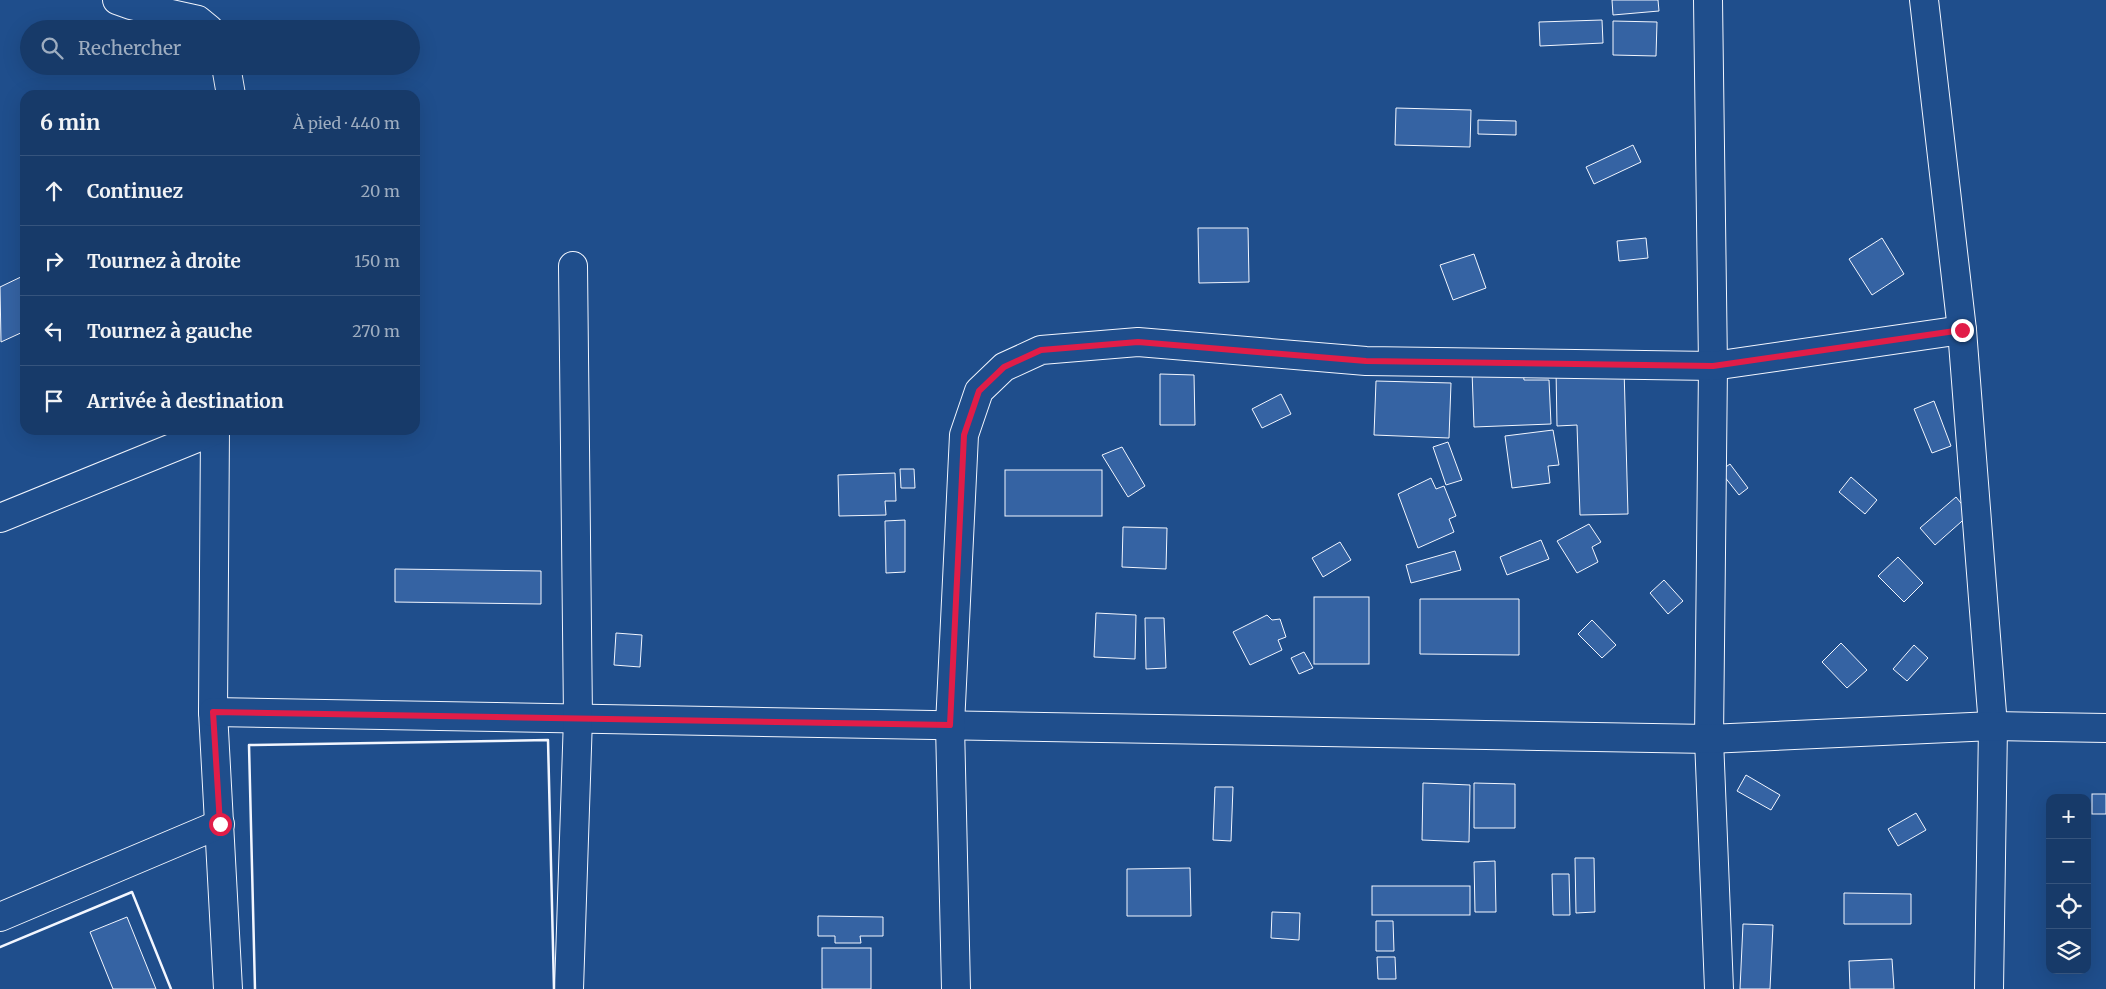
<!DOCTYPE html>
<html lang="fr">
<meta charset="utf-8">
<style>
body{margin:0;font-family:Merriweather,serif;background:#20416f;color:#f1f3f6}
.controls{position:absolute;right:15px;bottom:15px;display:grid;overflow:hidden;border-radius:10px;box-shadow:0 5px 20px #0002}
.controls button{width:45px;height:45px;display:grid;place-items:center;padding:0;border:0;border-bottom:1px solid #36547d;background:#173a69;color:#f1f3f6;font:25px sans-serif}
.stop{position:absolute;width:15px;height:15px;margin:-11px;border:4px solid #e11d48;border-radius:50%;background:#fff}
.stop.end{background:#e11d48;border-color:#fff;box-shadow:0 1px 5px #0008}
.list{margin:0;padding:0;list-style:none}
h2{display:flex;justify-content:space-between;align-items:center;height:65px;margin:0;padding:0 20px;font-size:21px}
h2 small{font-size:16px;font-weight:400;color:#9eadc0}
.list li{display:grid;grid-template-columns:32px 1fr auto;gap:15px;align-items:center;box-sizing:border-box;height:70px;padding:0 20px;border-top:1px solid #36547d}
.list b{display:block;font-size:19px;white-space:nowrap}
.list em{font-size:16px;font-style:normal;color:#9eadc0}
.icon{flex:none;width:28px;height:28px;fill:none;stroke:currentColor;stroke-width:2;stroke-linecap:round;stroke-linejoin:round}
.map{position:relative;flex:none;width:2106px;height:989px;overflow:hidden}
.search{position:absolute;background:#173a69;box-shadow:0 5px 20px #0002;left:20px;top:20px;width:400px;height:55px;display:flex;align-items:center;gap:12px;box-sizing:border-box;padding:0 18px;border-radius:28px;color:#9eadc0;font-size:19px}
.panel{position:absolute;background:#173a69;box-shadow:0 5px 20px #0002;left:20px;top:90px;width:400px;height:345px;border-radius:15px}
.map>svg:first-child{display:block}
</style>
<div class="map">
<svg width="2106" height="989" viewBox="0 0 2106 989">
<rect width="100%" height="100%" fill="#1f4e8c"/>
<g fill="#3563a3" stroke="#f2f6ff">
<polygon points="1612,0 1658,0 1659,11 1613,15"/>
<polygon points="1602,20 1603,43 1540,46 1539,22"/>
<polygon points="1613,21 1657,22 1656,56 1613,55"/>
<polygon points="1396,108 1471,110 1470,147 1395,145"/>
<polygon points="1478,120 1516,121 1516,135 1478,134"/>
<polygon points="1633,145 1641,162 1594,184 1586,167"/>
<polygon points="1198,228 1248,228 1249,282 1199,283"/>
<polygon points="1646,238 1648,258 1619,261 1617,241"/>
<polygon points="1882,238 1904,274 1872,295 1849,259"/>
<polygon points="1474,254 1486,288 1453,300 1440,265"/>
<polygon points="25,275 25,331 1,342 0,287"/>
<polygon points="1624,368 1628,514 1580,515 1577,425 1557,426 1556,370"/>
<polygon points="1523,369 1524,380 1549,380 1551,424 1474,427 1472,371"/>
<polygon points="1160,374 1194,375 1195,425 1160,425"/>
<polygon points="1376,381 1451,383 1449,438 1374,435"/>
<polygon points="1281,394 1291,414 1262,428 1252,409"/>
<polygon points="1934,401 1951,446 1932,453 1914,409"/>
<polygon points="1553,430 1559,465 1548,466 1550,483 1512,488 1505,436"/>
<polygon points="1448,442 1462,480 1446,485 1433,447"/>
<polygon points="1122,447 1145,486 1128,497 1102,455"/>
<polygon points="1730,464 1748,488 1739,495 1720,471"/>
<polygon points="900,469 914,469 915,488 901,488"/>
<rect x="1005" y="470" width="97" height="46"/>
<polygon points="895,473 896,501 885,501 886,515 839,516 838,475"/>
<polygon points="1851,477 1877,500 1865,514 1839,492"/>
<polygon points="1431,478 1436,489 1444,486 1456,516 1449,519 1454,532 1418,548 1398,494"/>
<polygon points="1956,497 1970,514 1935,545 1920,528"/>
<polygon points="905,520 905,572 886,573 885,521"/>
<polygon points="1589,524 1601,542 1592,547 1598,562 1577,573 1557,541"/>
<polygon points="1123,527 1167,528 1166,569 1122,567"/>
<polygon points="1541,540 1549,559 1507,575 1500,557"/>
<polygon points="1340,542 1351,560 1323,577 1312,558"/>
<polygon points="1455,551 1461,570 1411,583 1406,565"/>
<polygon points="1898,557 1923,583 1904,602 1878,576"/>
<polygon points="395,569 541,571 541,604 395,602"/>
<polygon points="1664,580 1683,601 1668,614 1650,593"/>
<rect x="1314" y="597" width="55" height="67"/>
<polygon points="1420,599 1519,599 1519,655 1420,654"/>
<polygon points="1096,613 1136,615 1135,659 1094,657"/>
<polygon points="1267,615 1272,620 1280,619 1286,637 1278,640 1282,650 1250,665 1233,632"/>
<polygon points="1145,618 1164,618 1166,668 1146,669"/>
<polygon points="1592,620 1616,645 1602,658 1578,634"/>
<polygon points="616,633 642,635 640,667 614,665"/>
<polygon points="1841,643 1867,670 1847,688 1822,662"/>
<polygon points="1914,645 1928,658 1907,681 1893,669"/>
<polygon points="1304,652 1313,668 1299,674 1291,658"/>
<polygon points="1746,775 1780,795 1771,810 1737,791"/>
<polygon points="1423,783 1470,785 1469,842 1422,840"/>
<polygon points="1474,783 1515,784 1515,828 1474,828"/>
<polygon points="1215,787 1233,787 1231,841 1213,840"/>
<rect x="2092" y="794" width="14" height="20"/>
<polygon points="1916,813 1926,830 1898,846 1888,829"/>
<polygon points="1575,858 1594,858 1595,912 1576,913"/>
<polygon points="1495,861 1496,912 1475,912 1474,862"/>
<polygon points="1190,868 1191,916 1127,916 1127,869"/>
<polygon points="1552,874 1569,874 1570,915 1553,915"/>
<rect x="1372" y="886" width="98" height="29"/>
<polygon points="1844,893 1911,894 1911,924 1844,924"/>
<polygon points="1272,912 1300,913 1299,940 1271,938"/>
<polygon points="818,916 883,917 883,936 860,936 861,943 835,943 835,936 818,936"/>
<polygon points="127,917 156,989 113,989 90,932"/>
<polygon points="1376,921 1393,921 1394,951 1376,951"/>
<polygon points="1743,924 1773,925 1770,989 1740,989"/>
<rect x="822" y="948" width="49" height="41"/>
<polygon points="1377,957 1395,957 1396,979 1378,979"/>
<polygon points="1892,959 1894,989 1850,989 1849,961"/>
</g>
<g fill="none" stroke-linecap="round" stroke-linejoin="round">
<defs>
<g id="minor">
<polyline points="117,0 131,5 198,20 209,29"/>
<polyline points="1708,0 1713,366 1709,739 1719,989"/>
<polyline points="1924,0 1962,330 1993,726 1989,989"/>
<polyline points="226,66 231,95"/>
<polyline points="215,430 213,712 228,989"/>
<polyline points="0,518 214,431"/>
<polyline points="213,712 1709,739 1993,726 2106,728"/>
<polyline points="0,917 220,824"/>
<polyline points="569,989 578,718 573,266"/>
<polyline points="956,989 950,725 964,435 979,391 1004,367 1041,350 1138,342 1366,361 1713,366 1962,330"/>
</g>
</defs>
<use href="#minor" stroke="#f2f6ff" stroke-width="30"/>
<use href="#minor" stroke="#1f4e8c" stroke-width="28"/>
<g stroke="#f2f6ff" stroke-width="2.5">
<polyline points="0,947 132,892 171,989"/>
<polyline points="255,989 249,745 548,740 554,989"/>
</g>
</g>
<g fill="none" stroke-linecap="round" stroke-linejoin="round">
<polyline stroke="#e11d48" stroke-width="6" points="220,824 213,712 950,725 964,435 979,391 1004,367 1041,350 1138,342 1366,361 1713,366 1962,330"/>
</g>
</svg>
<div class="controls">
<button>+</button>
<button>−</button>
<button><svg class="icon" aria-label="locate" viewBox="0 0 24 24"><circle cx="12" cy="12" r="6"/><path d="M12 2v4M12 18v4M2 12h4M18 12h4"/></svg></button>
<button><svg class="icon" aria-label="layers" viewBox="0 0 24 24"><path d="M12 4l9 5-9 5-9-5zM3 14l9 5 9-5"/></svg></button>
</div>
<div class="stop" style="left:220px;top:824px"></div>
<div class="stop end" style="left:1962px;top:330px"></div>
<div class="search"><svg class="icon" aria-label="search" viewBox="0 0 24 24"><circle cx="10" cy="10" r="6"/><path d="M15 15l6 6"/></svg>Rechercher</div>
<section class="panel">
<h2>6 min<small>À pied · 440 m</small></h2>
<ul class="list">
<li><svg class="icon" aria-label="ahead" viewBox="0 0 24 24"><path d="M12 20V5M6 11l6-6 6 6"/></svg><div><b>Continuez</b></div><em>20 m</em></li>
<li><svg class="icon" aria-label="right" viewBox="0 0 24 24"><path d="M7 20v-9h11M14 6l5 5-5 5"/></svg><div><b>Tournez à droite</b></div><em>150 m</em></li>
<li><svg class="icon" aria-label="left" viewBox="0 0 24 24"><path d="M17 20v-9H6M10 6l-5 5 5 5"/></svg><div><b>Tournez à gauche</b></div><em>270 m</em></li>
<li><svg class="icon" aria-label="arrive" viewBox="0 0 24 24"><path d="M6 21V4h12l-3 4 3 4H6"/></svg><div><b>Arrivée à destination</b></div></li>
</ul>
</section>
</div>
